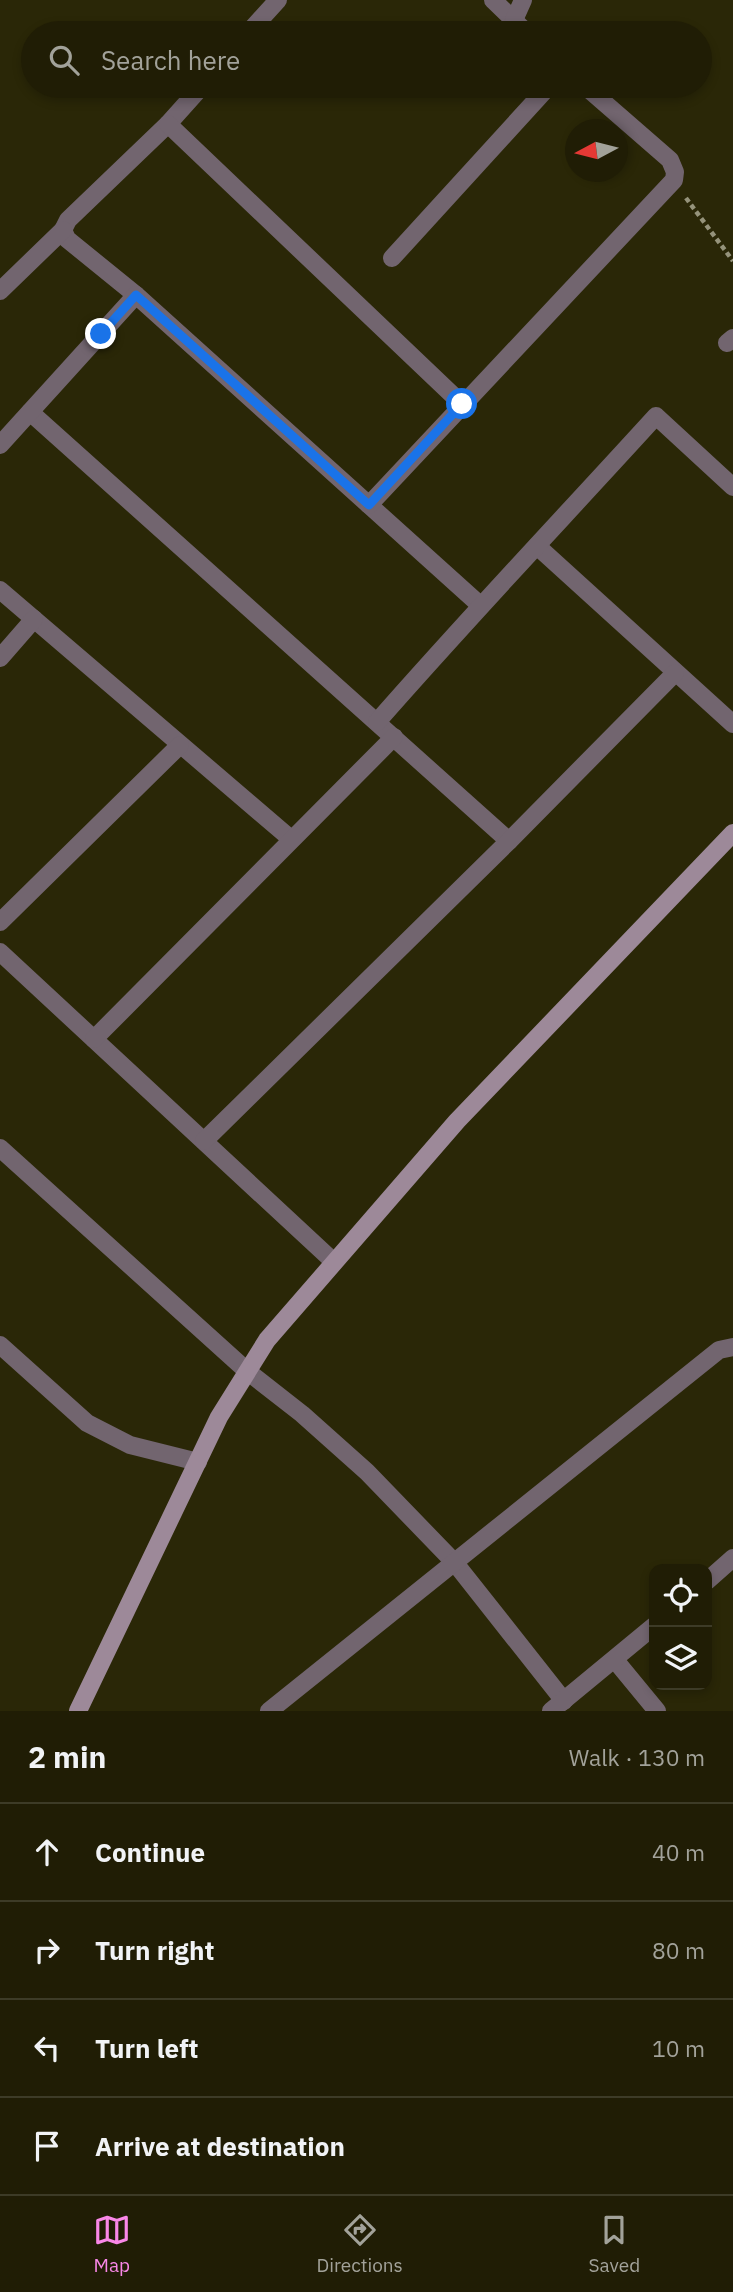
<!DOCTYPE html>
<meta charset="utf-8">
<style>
body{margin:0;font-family:"IBM Plex Sans",sans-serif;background:#2d2a13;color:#f1f3f6}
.controls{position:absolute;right:21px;bottom:21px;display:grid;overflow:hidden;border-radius:14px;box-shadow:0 4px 10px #0003}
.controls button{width:63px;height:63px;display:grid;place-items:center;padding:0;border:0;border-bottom:2px solid #3d3b27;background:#201d05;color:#f1f3f6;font:35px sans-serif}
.compass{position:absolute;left:565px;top:119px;width:63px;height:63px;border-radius:50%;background:#201d05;box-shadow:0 4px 10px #0003;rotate:263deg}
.stop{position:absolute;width:21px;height:21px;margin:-16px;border:5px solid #1a73e8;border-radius:50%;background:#fff}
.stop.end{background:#1a73e8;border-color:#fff;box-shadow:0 2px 7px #0008}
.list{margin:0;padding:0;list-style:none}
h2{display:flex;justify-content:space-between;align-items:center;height:91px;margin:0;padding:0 28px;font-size:30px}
h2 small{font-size:23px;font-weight:400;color:#a2a29a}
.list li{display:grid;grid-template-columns:46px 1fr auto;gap:21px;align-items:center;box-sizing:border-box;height:98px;padding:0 28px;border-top:2px solid #3d3b27}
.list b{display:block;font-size:26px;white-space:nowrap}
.list em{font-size:23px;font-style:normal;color:#a2a29a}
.icon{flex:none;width:38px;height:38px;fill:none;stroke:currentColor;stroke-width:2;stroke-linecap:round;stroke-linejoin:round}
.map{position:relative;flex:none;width:733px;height:1711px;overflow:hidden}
.search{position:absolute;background:#201d05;box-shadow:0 4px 10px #0003;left:21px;right:21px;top:21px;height:77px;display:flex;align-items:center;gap:18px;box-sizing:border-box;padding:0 24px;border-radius:38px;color:#a2a29a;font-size:26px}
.sheet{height:483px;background:#201d05}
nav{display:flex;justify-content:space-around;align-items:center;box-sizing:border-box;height:98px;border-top:2px solid #3d3b27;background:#201d05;font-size:19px;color:#a2a29a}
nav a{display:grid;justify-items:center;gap:4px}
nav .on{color:#f987e8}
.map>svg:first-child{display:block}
</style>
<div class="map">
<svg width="733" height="1711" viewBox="0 0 733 1711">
<rect width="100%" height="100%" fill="#2a2707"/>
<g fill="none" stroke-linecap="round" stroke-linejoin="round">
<polyline stroke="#95937b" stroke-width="4.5" stroke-dasharray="5 3.5" stroke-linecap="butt" points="686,198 733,261"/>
<g stroke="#72656f" stroke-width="18">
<polyline points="493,0 527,33"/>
<polyline points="514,20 523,0"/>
<polyline points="248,33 278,0"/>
<polyline points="202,86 168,124 68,220 63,230 67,239 136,295 480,605"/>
<polyline points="168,124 462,404"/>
<polyline points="392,258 549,86"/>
<polyline points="0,291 63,230"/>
<polyline points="727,343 733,338"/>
<polyline points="30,412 509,841"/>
<polyline points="0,445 136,295"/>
<polyline points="369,505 674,180 675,172 670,160 585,86"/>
<polyline points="537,546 733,724"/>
<polyline points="0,590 291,839"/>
<polyline points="0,658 34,619"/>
<path d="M377,722C468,618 563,518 656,416L733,487"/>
<polyline points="0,922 180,745"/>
<polyline points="0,952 334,1262"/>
<polyline points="94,1039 394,737"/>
<polyline points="204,1141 509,841 675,673"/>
<polyline points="0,1148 247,1371 302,1414 367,1472 455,1563 564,1701"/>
<polyline points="0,1345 87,1423 130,1445 198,1462"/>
<polyline points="707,1581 733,1558"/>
<polyline points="615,1660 657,1711"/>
<polyline points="269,1711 719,1350 733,1347"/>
<polyline points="551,1711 654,1626"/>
</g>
<polyline stroke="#9d8999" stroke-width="18" points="78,1711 219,1417 267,1340 457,1121 733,833"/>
</g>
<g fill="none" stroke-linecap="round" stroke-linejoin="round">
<polyline stroke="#1a73e8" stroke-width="9" points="101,334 136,295 369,505 462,404"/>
</g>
</svg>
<div class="controls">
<button><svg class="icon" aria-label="locate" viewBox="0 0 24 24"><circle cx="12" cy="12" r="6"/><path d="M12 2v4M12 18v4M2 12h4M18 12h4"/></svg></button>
<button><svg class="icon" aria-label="layers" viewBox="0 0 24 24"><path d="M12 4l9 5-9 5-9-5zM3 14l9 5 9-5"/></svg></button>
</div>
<svg class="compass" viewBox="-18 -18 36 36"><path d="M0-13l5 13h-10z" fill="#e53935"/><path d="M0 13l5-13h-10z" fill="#a2a29a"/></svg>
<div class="stop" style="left:462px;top:404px"></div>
<div class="stop end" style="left:101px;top:334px"></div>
<div class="search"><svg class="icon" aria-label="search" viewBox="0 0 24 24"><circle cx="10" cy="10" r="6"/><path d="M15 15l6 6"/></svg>Search here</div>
</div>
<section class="sheet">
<h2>2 min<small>Walk · 130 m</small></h2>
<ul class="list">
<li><svg class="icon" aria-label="ahead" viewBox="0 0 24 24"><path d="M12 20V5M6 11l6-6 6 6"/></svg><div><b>Continue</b></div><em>40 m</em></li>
<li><svg class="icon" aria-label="right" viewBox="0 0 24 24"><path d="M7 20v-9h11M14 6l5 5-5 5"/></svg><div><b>Turn right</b></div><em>80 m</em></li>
<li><svg class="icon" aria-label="left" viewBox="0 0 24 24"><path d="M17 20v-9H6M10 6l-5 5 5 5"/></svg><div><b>Turn left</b></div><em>10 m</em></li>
<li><svg class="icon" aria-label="arrive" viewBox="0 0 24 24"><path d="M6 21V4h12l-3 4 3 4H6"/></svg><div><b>Arrive at destination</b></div></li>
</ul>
</section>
<nav>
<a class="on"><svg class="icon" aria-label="map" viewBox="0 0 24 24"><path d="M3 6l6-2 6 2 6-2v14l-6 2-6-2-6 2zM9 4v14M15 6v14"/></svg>Map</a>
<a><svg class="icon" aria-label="directions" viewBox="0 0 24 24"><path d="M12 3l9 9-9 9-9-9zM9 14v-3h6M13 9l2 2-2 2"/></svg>Directions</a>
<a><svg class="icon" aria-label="saved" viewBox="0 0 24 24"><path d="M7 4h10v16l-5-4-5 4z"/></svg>Saved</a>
</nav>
